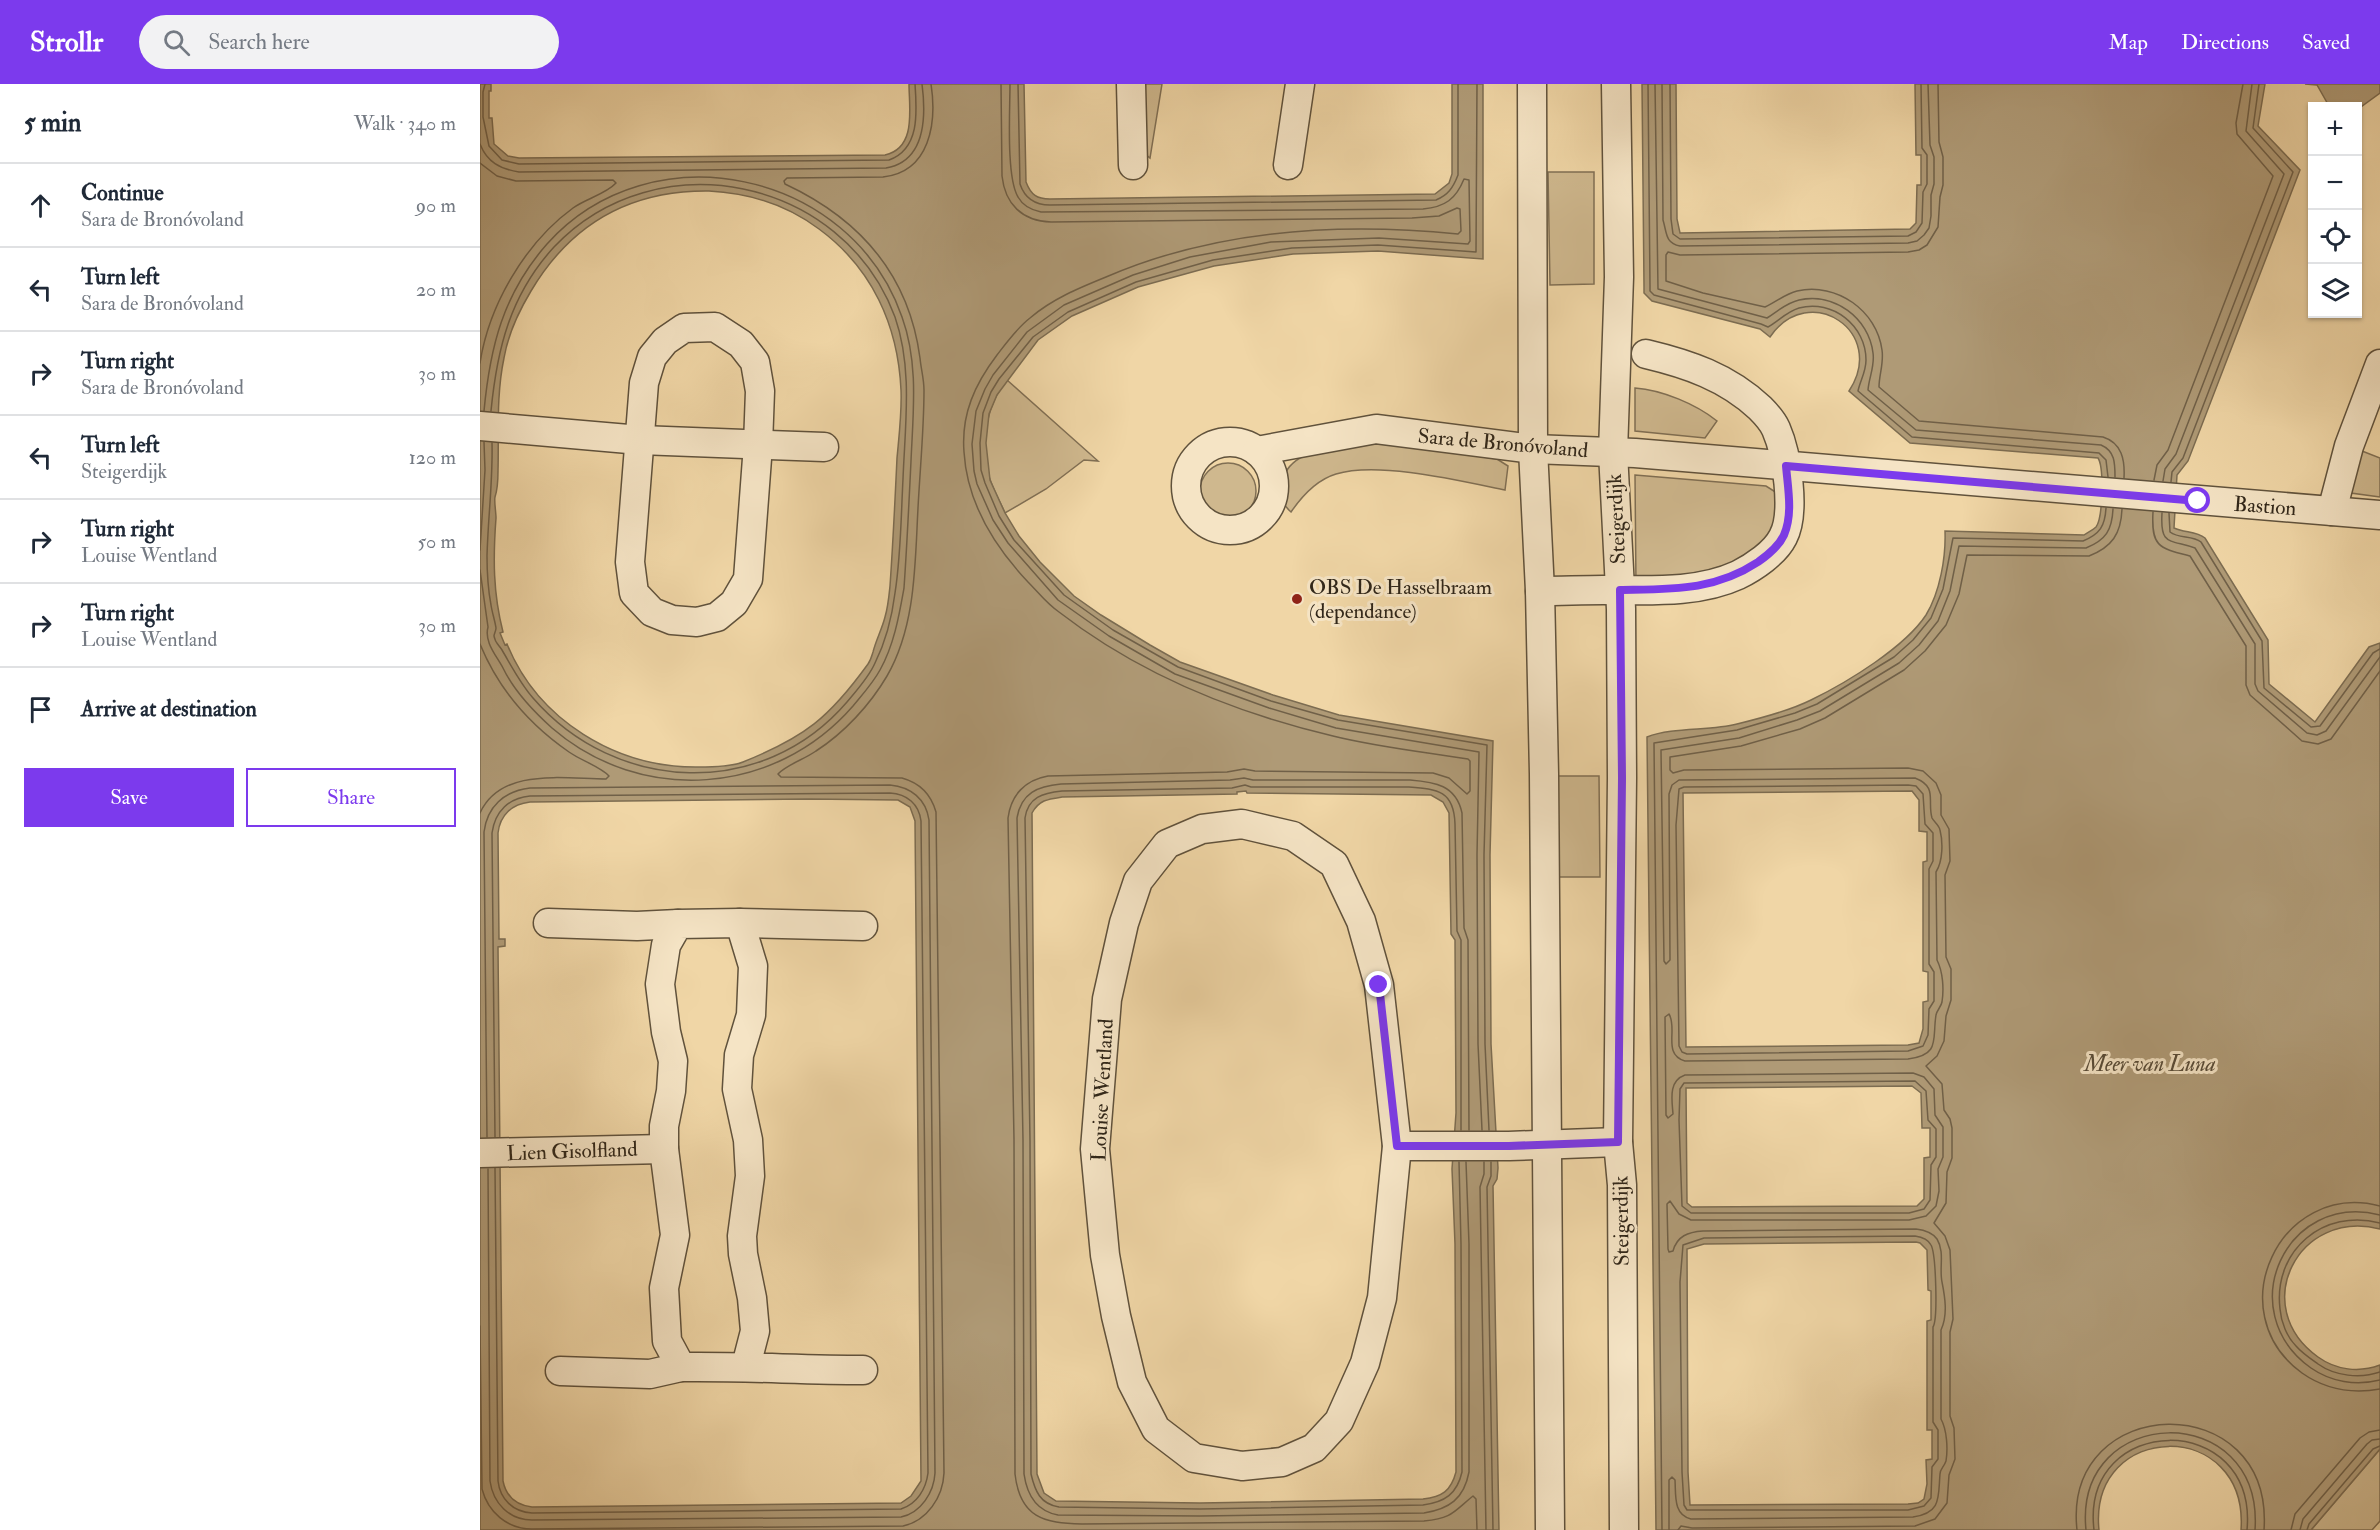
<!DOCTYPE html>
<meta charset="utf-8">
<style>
body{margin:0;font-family:"IM FELL Double Pica",serif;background:#f2f2f3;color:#1f2937}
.controls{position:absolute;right:18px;top:18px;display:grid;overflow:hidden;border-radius:0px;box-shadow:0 2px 4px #0004}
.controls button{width:54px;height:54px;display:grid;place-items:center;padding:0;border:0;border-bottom:2px solid #e0e1e3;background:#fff;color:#1f2937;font:30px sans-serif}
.stop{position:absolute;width:18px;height:18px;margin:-14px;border:4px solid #7c3aed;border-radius:50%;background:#fff}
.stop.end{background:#7c3aed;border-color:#fff;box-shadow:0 2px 6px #0008}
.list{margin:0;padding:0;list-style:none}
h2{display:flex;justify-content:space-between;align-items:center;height:78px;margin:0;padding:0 24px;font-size:26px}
h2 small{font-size:20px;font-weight:400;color:#747a83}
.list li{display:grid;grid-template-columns:39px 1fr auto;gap:18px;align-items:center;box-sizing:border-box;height:84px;padding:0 24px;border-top:2px solid #e0e1e3}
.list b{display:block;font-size:22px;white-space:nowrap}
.list p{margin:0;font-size:20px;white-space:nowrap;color:#747a83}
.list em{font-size:20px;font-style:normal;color:#747a83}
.actions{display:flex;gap:12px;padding:18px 24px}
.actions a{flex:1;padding:14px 0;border:2px solid #7c3aed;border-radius:0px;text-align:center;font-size:21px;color:#7c3aed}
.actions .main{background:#7c3aed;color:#fff}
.icon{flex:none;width:33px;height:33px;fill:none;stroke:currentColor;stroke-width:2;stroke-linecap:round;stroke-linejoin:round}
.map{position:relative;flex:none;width:1900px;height:1446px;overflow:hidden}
header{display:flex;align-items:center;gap:36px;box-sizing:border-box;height:84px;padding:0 30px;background:#7c3aed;color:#fff}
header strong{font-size:28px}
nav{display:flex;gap:33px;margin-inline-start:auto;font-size:21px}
.search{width:420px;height:54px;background:#f2f2f3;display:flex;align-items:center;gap:15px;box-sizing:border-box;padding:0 21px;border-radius:33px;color:#747a83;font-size:22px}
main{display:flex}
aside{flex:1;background:#fff}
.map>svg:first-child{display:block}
</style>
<header>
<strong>Strollr</strong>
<div class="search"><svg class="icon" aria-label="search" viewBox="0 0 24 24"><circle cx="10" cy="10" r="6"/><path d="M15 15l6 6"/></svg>Search here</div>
<nav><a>Map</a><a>Directions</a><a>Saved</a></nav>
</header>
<main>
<aside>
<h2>5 min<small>Walk · 340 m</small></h2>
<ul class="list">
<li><svg class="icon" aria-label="ahead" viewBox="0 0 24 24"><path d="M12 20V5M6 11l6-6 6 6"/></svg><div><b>Continue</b><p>Sara de Bronóvoland</p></div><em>90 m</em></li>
<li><svg class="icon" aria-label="left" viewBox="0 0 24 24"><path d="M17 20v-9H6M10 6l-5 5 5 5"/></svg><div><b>Turn left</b><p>Sara de Bronóvoland</p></div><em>20 m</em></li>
<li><svg class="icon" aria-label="right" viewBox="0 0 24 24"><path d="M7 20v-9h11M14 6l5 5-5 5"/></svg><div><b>Turn right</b><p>Sara de Bronóvoland</p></div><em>30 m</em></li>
<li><svg class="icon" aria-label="left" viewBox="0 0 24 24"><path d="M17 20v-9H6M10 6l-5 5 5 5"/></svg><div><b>Turn left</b><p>Steigerdijk</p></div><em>120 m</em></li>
<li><svg class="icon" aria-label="right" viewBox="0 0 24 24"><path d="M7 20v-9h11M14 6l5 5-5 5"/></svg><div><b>Turn right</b><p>Louise Wentland</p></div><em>50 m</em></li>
<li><svg class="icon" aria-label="right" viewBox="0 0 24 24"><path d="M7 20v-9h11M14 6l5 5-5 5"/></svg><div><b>Turn right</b><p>Louise Wentland</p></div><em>30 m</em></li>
<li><svg class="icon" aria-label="arrive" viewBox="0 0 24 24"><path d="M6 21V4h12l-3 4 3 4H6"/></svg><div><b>Arrive at destination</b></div></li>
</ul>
<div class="actions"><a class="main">Save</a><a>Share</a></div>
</aside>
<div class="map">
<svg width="1900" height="1446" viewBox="0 0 1900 1446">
<rect width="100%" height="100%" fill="#f0d6a6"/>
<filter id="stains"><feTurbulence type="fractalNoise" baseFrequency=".00333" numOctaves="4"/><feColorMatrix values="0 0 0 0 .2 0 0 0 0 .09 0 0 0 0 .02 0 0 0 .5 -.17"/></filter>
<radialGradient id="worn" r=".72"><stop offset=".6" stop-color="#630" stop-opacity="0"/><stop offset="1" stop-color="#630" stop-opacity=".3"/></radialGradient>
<g fill="#cfb88e" stroke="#806f54" stroke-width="1.5">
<polygon points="660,0 682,0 670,74 660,66"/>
<polygon points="1068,88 1114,88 1114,200 1070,201"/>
<path d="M527,296L618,377L604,376L566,405L525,429C519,415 510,401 507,385C502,355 506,320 527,296Z"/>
<path d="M1155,304C1182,306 1216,320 1237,337L1225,354L1155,347Z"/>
<path d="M868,359L922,361L1017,375L1028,382L1025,406C981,397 898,377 856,390C836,396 822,412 811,428C804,422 800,413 801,403C805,369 841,366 868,359Z"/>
<polygon points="1882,367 1900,374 1900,413 1871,409"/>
<circle cx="748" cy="407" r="28"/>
<polygon points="1155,391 1286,402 1297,409 1294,451 1271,478 1156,502"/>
<polygon points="1073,692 1119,692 1120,793 1074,793"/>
<polygon points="1900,1365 1900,1437 1892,1446 1831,1446"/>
</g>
<g fill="#af9a76" stroke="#7c6c51" stroke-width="1.5" fill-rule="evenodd">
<path d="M0,0H11V7H9V34H12L14,60L28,72L39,74L405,71C437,64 429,24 429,0H544L546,98C551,111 557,115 570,115L955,110L969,99L972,90V0H1003V175L898,167L813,170L734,182L658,203L592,232L558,256L517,311L509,330L506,359L510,396L525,429L539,452L560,478L594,512L621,531L670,561L700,578L793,611L859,631L1013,657L1010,771L1011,960L1018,1084L1017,1095L1013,1102L1019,1446H0ZM229,107C269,109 307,121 339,145C392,184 418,241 421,306C422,328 419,352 417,374C415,417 413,459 410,502C409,512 408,523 405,533C402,545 396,556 393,568C392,571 391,576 388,580C349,634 325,653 263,678C251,683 231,683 218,683C136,684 58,636 27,560L25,561L20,549L23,548C13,509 13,474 16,434C16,428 14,417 15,413C17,407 18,396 18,387C19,349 16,312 24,274C28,250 39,227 51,207C92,138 152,106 229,107ZM766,707L767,709L951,711L963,718L969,729L971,850L975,856L976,1029L972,1085L975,1160L976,1388C971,1407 962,1413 943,1415L720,1419L576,1417L564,1409L557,1390L552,729C559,716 568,715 582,713L757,710V708ZM328,715L418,716L430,723L435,737L441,1397L431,1412L421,1419L52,1423C36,1421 26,1412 23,1397L18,863L25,862V855H19L18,749C20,731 32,720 50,718Z"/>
<path d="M1162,0H1196L1197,135L1200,149L1430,145L1436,139L1437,101H1441V71H1436L1435,0H1785L1778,42L1820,86L1708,377L1697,391L1694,444C1705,449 1716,447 1725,454L1788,556L1789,600L1835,638L1889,563L1900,559V1145C1818,1124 1768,1223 1838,1273C1856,1286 1879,1289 1900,1281V1365L1831,1446H1761C1769,1333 1608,1336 1619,1446H1176L1167,653C1193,643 1230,647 1257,640C1282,634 1309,627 1331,616C1368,598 1425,563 1446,531C1460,508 1466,473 1465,447L1604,451C1608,448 1613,446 1616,443C1623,434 1624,383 1618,374L1430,359L1369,307C1408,248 1329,196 1290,253L1280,245L1172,217L1164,209V202ZM1432,707L1439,716V747L1447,748V777L1443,778V887L1448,888V917L1443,918V945L1439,959L1428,961L1206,963L1203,709ZM1432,1002L1441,1009L1442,1044H1450V1073L1444,1074V1115L1437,1122L1212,1123L1207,1119L1206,1004ZM1436,1158L1440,1159L1447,1166L1448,1206L1451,1207V1236L1447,1237V1346H1452V1375L1446,1376L1447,1400L1444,1415L1438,1419L1428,1420L1210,1421L1208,1388L1207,1165L1224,1160Z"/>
<polygon points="1825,0 1900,0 1900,9 1878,25 1878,22 1849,22 1837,1"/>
</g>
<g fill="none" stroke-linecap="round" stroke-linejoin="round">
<g stroke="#706048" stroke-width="1.5">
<path d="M5,0L3,8V33L9,62L22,76L39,80L409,76C440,65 437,28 435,0"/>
<path d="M521,0L522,92C525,120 542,137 571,138L932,134L959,132L977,124L980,125L981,147L978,150C859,138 737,145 626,193C599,204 572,215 550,234C537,244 527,258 517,271C495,300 481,330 484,368C487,418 514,462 548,498C558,508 567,520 579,528C659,590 756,629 853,652C897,663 944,668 988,675L990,677V707L987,710L969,694L953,689L775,687L764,685L747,688L568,692C545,696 531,711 528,734L534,1055L535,1390C540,1434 564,1439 602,1440L944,1437C973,1434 973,1428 993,1412L996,1415L997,1446"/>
<path d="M530,0C530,26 526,93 538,113C543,122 551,126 561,128L943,125C965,123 976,115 984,95L989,96L990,157L988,160L899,154L791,158L710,173L653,191L584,221L547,248L513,291L505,305L496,327L492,360L494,387L497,400L513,436L528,459L578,516L629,552L695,590L789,624L856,644L999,668L997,771L998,960L1002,1046"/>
<path d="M538,0L540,100C545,115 555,121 570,121L956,116C968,111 973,104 978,91V0"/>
<polyline points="997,0 996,168 898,161 812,164 733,176 656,198 588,228 553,253 519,295 511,308 503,329 500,359 501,386 505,399 519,432 534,456 584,511 633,546 698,583 791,617 858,636 1007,661 1004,771 1005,960 1009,1046"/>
<path d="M1168,0L1170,201V207L1174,211L1281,240L1288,243C1299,237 1306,228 1319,224C1353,215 1386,242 1386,276C1386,288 1380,297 1378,307L1432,353L1619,369L1626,376L1628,393"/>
<path d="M1175,0L1178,205L1287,234C1298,227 1306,219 1319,216C1354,208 1389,234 1393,269C1395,282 1389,293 1388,306L1436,346L1621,361C1635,367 1635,379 1635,393"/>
<path d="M1182,0L1183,136C1187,149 1185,159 1200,162L1428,159L1437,157L1444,151L1449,144L1451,132V111L1454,100V73L1450,61L1448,0"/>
<polyline points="1190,0 1191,135 1193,150 1200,155 1428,152 1436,148 1442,139 1443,108 1447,100 1447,71 1442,64 1441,0"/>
<path d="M1458,0L1459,58L1463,73V101L1460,113L1458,143L1447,161L1439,166L1428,168L1200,171L1188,168L1186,171V197L1223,209L1285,223C1296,218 1305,210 1317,207C1357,198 1397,227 1402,266C1404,279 1399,291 1399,303L1439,337L1623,353C1642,359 1645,376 1644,394"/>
<path d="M0,60C7,78 20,85 39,88L406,84C446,77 446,31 442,0"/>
<path d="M0,79L17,92L36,97L133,96L136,99C126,110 105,115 93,124C45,159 9,221 0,279"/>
<path d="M11,327C17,265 30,211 74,163C176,55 363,93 415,233C433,285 425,341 423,395C421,432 421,471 415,509C412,533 406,557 395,579C389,593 377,606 367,618C283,716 136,710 53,614C40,599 32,583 22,566C19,561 15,559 14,552C14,550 16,547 16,544C15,537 12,528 11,521C8,505 7,488 7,472C8,433 13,397 12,359"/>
<polyline points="1674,396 1677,381 1688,366 1793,92 1757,50 1756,39 1763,0"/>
<polyline points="1683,397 1685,385 1696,370 1804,90 1766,47 1772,0"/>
<polyline points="1691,398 1692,388 1703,374 1813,88 1773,44 1779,0"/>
<path d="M1673,428C1671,463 1679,464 1710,472L1766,562V601L1770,611L1822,657L1838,660L1851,655L1900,587"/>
<path d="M1682,429C1680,462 1689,455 1715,464L1775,560V600L1778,607L1827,649L1837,651L1846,647L1900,573"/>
<path d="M1689,429L1690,448C1699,455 1712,451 1721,458L1782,557L1784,604L1831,643L1840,642L1893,569L1900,565"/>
<polyline points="0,466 5,386 4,358"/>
<path d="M0,486L8,543C4,558 16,571 23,584C34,607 53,627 72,644C161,721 295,712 373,622C382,611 393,599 400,586C414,561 419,532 424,504C427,461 429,419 431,377C433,329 439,280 422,233C371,86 171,44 67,160C23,210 10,263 4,327"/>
<path d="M0,560C18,604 50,641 89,668C100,676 121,683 129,692L126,695C84,695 21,683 0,729"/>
<polygon points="1428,701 1436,702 1443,710 1445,740 1453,749 1453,777 1449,785 1449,880 1454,888 1454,917 1449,925 1448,951 1443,962 1428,967 1207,970 1202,968 1199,962 1196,741 1199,705 1204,703"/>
<polygon points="1435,997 1446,1007 1448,1036 1456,1045 1456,1073 1451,1081 1450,1116 1444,1125 1429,1129 1211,1129 1202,1122 1199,1036 1200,1005 1204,999"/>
<path d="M7,1053L4,748C7,723 24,707 50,704L410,701C431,703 446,715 449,736L455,1389C454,1408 441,1429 421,1433L52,1436C29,1436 13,1419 10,1397L8,1085"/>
<path d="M15,1053L12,749C15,727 29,714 50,712L410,709C427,710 439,720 441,737L448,1389C446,1405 437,1420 421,1425L52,1429C33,1428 20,1415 18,1397L15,1084"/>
<path d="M979,1078L981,1160L982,1388C977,1410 965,1418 943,1421L720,1425L579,1423C560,1420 555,1407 551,1390L550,1057L545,734C548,713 563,709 582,707L752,704L765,701L771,703H929C958,705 974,707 975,740L977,847L981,856V1046"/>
<path d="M986,1078L989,1160V1388C984,1415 969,1425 944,1429L720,1432L578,1431C556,1427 547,1411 544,1390L543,1056L537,734C541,709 558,702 581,700L750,696L764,694L773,696H930C955,698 976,701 982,729L984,844L988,856L989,1046"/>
<polyline points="1004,1078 1004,1090 1000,1103 1006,1446"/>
<polyline points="1011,1078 1011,1092 1007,1103 1013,1446"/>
<path d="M1900,1122C1800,1096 1738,1228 1822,1289C1846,1306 1871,1310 1900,1305"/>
<path d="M1900,1131C1806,1107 1751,1227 1831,1284C1851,1298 1876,1302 1900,1296"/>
<path d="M1900,1139C1844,1124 1793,1166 1800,1225C1801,1238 1807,1253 1816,1262C1822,1269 1831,1275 1838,1280C1855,1292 1880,1295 1900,1288"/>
<path d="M1435,1152C1442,1153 1448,1155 1451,1161C1456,1170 1458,1235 1453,1243V1338L1458,1346V1375L1452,1383L1451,1414L1444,1422L1428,1426H1207L1204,1421L1202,1388L1200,1198L1203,1161L1224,1154Z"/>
<path d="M0,1242L2,1405C8,1428 27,1445 52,1445L423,1442C447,1437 463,1413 464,1389L456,728C451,710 440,699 422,694L301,693L298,690C306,681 325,675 336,667C364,649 390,621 407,592C436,542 435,479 438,424C440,385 444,345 444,306C444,295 441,285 440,274C429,191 380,135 305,100L304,97L307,94L403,93C450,88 457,39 451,0"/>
<path d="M1182,1446L1174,659L1257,646L1315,629L1337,620L1414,573L1433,556L1451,534L1463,505L1473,454L1603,457C1620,450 1625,442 1626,424"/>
<path d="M1189,1446V1396L1192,1393L1195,1396C1196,1411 1193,1431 1211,1435L1433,1433C1462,1429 1458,1413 1460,1390C1460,1385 1464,1383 1466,1377C1468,1365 1467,1346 1461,1335V1246C1468,1231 1465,1213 1462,1198C1459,1184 1465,1168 1457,1155C1452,1148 1444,1146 1436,1145L1223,1147C1208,1148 1197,1152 1193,1167L1189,1168L1188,1165L1187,1120L1190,1117L1199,1130L1211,1136H1429L1446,1132L1456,1122L1459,1107L1458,1085L1463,1073V1043L1455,1031L1454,1005L1444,993L1433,989L1205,991C1188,997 1192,1016 1193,1030L1188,1034L1186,1031L1185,933L1189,930C1198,945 1182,970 1205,977L1428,975C1461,971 1452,955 1456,931C1457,926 1461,923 1462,918C1464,905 1463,888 1457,876L1456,788C1463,777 1463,758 1460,746C1459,741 1454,738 1452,734C1447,716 1458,703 1435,694L1199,696L1192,701L1189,710L1190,876L1186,880L1184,877L1181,666L1259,654L1317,636L1340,627L1419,579L1439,561L1458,537L1470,507L1479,462L1606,464C1626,456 1632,446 1633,425"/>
<path d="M1198,1446L1201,1442L1212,1444L1435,1442L1455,1435L1467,1419L1469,1391L1475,1375L1474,1344L1470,1332V1248L1473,1235L1470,1166L1465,1152L1454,1139L1466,1119L1467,1088L1472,1074V1044L1470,1035L1464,1026L1462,1000L1446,982L1457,972L1464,957L1466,932L1471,916V885L1466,873L1465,791L1470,777L1469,745L1461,731V711L1456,699L1443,687L1428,684L1204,686L1193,689L1190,686V673L1261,662L1320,645L1345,634L1424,586L1445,567L1466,541L1479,510L1487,471L1609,472C1632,463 1641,450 1642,425"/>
<path d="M1597,1446C1582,1308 1794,1302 1784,1446"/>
<path d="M1606,1446C1593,1319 1784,1314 1775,1446"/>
<path d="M1614,1446C1600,1328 1778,1325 1767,1446"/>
<polyline points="1811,1446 1815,1430 1880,1354 1889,1348 1900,1346"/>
<polyline points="1820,1446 1823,1435 1887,1360 1892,1356 1900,1355"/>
<polyline points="1827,1446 1829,1440 1893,1365 1900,1362"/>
</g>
<defs>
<g id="street">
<polyline points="651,0 653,81"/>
<polyline points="1052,0 1053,365 1060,507 1064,690 1070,1446"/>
<polyline points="1136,0 1139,193 1133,368 1141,525 1142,694 1138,1058 1142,1101 1144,1446"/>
<polyline points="808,81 820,0"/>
<polygon points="235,243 261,260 275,278 280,307 278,361 268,495 254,519 237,533 217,538 192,536 172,528 154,509 150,478 164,299 172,273 185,257 204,244"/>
<polyline points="0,342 160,356 344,363"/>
<circle cx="750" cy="402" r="44"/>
<polyline points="777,367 896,345 1053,365 1155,369 1900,431"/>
<polyline points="1852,427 1869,362 1900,280"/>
<path d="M1060,507C1081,507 1102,506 1123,506C1167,506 1217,510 1258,491C1274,483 1295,469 1303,453C1316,429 1307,370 1296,345C1293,338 1285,329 1280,324C1247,293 1208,280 1166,270"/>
<polygon points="762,740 813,752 854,780 881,837 899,901 917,1062 902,1214 885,1279 859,1337 834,1364 802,1378 762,1382 714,1374 676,1345 652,1298 636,1232 625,1171 615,1065 627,915 644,839 658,797 687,760 722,745"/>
<polyline points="68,839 157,842 198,840"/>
<polyline points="260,839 383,842"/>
<polyline points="917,1062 1029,1062 1138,1058"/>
<polyline points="0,1069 184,1065"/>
<path d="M266,1282L275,1247L272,1214L263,1170L262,1152L270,1092L268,1056L257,1005L259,971L271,931L273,882L260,839L198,840L186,861L180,900L186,948L193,977L191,1007L184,1042V1065L195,1151L184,1204L187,1257L201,1283C262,1282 322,1286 383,1286"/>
<polyline points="80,1287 170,1290 201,1283"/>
</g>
</defs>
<use href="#street" stroke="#60523c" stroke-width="31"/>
<use href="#street" stroke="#f5e4c5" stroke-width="28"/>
</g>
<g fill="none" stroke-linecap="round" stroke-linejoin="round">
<path stroke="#7c3aed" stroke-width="8" d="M899,901L917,1062H1029L1138,1058L1142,694L1140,506C1192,505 1234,507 1278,478C1288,471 1299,462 1304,451C1313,430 1308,405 1306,382L1718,417"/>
</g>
<circle fill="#8f2418" stroke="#f5e4c5" stroke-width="2" cx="817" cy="515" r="6"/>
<g text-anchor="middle" stroke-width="6" stroke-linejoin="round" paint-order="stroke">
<g font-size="21" fill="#302619" stroke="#f5e4c5">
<text transform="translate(1023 359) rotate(5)" y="7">Sara de Bronóvoland</text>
<text transform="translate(1785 422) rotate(4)" y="7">Bastion</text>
<text transform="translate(1136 435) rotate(-93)" y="7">Steigerdijk</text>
<text transform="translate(622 1006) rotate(-87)" y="7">Louise Wentland</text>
<text transform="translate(92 1067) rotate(-2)" y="7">Lien Gisolfland</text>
<text transform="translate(1141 1137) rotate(-91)" y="7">Steigerdijk</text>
</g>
<g font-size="21" fill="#302619" stroke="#f5e4c5" text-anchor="start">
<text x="829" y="510">OBS De Hasselbraam<tspan x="829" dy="24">(dependance)</tspan></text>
</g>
<g font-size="22" font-style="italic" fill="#564935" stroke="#f5e4c5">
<text x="1670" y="987">Meer van Luna</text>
</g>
</g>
<rect width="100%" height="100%" filter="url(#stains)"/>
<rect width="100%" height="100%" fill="url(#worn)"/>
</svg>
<div class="controls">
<button>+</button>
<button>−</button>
<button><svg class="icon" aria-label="locate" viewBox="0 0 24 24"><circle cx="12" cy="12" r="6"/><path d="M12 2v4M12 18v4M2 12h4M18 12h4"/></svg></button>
<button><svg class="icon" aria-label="layers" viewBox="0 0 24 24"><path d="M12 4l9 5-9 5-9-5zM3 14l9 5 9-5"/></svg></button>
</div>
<div class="stop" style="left:1718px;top:417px"></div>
<div class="stop end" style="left:899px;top:901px"></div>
</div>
</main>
